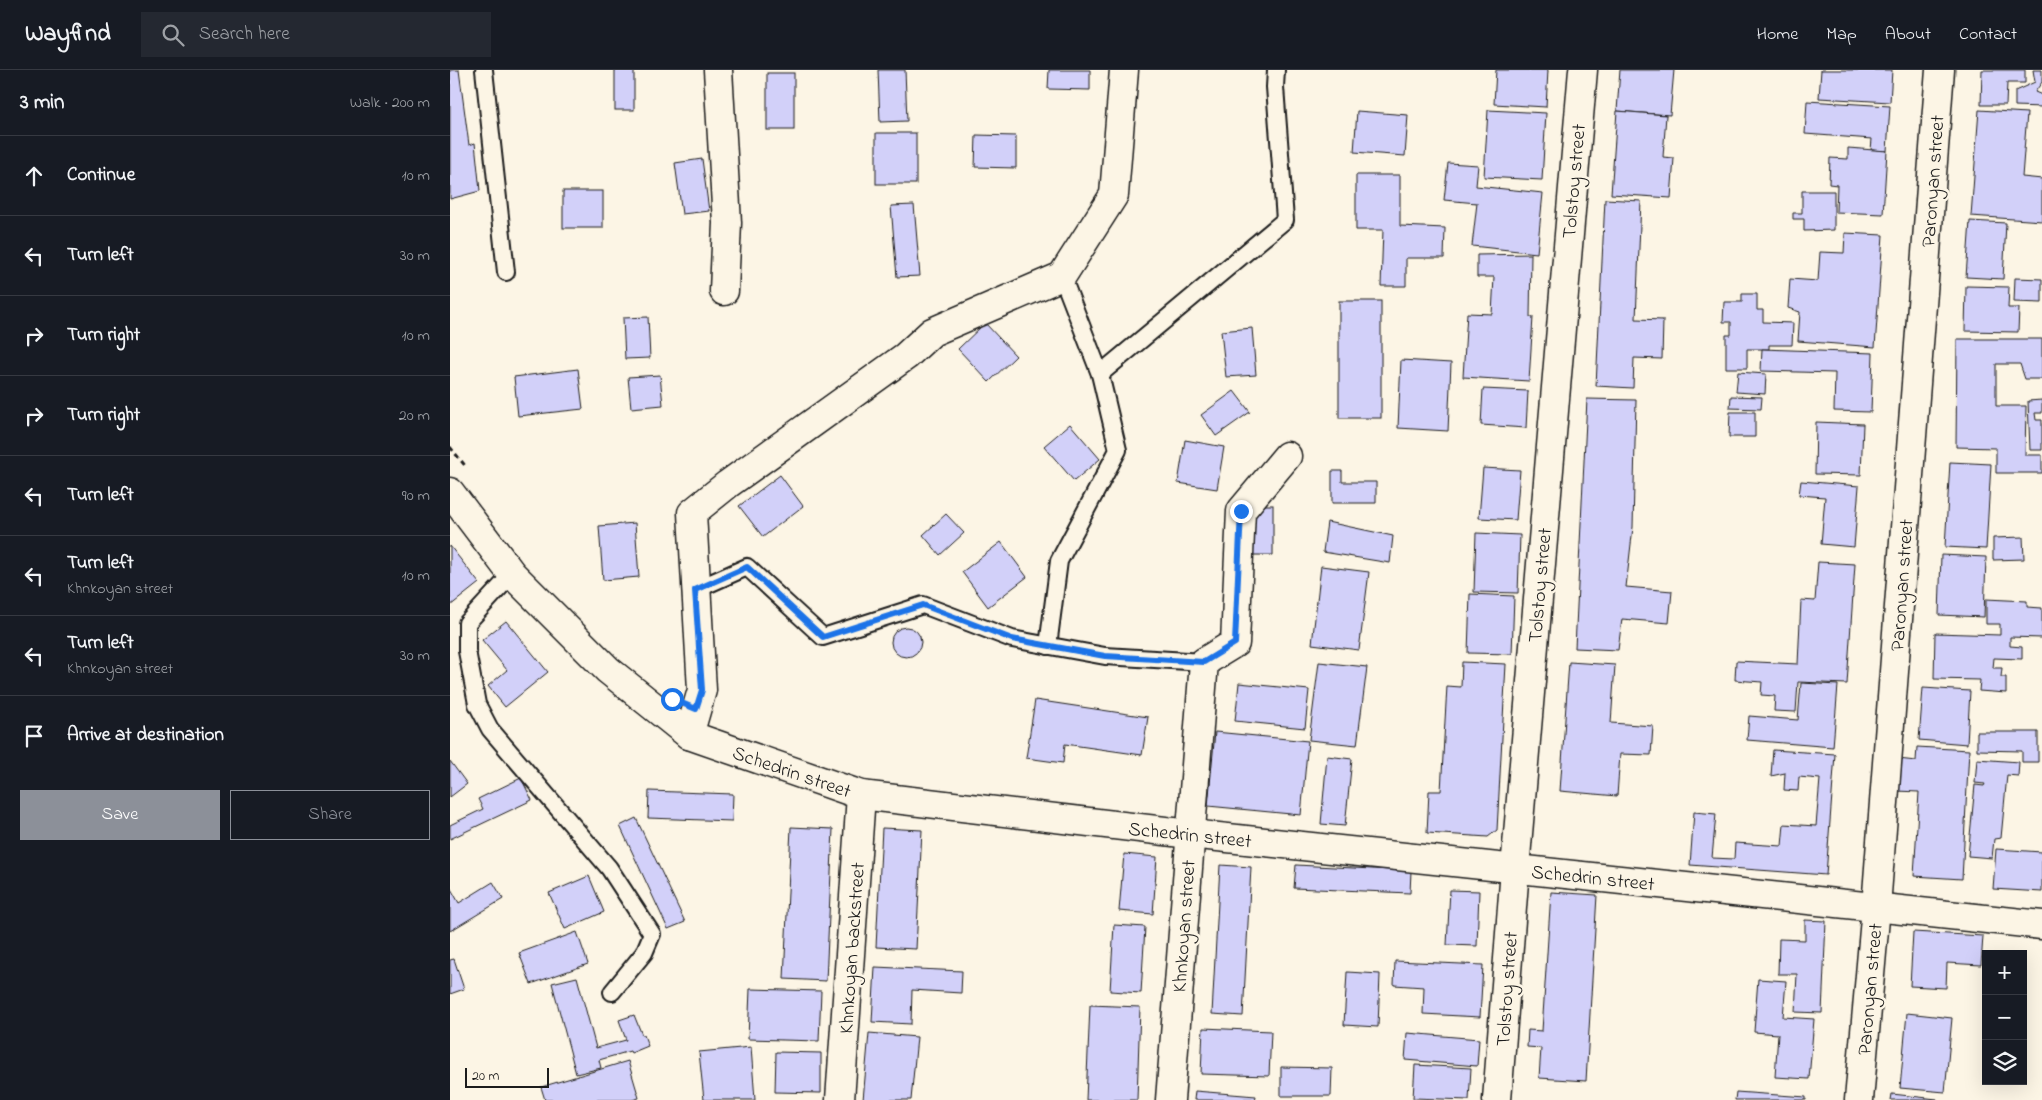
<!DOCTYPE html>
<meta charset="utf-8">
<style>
body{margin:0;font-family:"Indie Flower",sans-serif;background:#242831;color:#f1f3f6}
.controls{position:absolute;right:15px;bottom:15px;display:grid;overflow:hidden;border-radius:0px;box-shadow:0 5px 20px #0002}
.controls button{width:45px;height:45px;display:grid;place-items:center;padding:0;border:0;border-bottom:1px solid #363941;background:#171b24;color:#f1f3f6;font:25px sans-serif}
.scale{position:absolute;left:15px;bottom:12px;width:84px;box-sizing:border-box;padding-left:5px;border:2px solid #1c1c1c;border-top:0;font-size:14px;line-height:18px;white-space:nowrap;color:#1c1c1c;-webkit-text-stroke:4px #fcf5e5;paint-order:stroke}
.stop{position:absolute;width:15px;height:15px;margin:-11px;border:4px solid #1a73e8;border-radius:50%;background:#fff}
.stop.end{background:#1a73e8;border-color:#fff;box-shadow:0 1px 5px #0008}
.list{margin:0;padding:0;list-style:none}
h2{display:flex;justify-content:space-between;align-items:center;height:65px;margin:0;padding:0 20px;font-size:21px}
h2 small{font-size:16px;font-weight:400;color:#9ea1a6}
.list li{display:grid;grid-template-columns:32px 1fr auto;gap:15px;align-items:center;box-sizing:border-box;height:80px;padding:0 20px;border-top:1px solid #363941}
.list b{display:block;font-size:19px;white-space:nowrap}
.list p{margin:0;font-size:16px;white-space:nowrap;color:#9ea1a6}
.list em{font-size:16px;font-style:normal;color:#9ea1a6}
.actions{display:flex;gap:10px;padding:15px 20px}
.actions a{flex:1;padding:11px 0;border:1px solid #8c9099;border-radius:0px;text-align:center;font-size:18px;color:#8c9099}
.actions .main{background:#8c9099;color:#fff}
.icon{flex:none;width:28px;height:28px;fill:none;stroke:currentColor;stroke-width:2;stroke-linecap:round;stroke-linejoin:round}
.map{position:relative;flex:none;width:1592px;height:1030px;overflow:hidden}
header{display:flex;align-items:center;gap:30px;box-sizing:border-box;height:70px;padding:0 25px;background:#171b24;border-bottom:1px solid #363941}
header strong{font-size:24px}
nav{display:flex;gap:28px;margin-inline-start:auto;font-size:18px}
.search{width:350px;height:45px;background:#242831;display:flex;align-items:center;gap:12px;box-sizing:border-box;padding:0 18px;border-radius:0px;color:#9ea1a6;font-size:19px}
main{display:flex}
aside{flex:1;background:#171b24}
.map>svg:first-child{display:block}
</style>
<header>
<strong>Wayfind</strong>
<div class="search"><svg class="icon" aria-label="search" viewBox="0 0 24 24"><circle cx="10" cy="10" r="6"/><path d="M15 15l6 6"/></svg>Search here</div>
<nav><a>Home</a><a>Map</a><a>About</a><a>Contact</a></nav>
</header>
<main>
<aside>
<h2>3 min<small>Walk · 200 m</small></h2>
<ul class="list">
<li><svg class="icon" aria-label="ahead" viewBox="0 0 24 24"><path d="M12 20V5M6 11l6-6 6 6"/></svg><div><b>Continue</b></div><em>10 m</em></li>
<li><svg class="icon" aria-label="left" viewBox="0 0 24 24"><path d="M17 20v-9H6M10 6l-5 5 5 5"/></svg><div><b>Turn left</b></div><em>30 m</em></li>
<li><svg class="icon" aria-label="right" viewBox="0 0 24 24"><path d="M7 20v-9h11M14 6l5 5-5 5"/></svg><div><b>Turn right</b></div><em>10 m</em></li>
<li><svg class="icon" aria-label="right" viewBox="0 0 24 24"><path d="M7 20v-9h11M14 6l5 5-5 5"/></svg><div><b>Turn right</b></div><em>20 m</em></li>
<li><svg class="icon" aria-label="left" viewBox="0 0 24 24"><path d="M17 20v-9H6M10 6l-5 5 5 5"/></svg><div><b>Turn left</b></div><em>90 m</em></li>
<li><svg class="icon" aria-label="left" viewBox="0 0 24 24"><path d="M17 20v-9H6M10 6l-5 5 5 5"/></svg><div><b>Turn left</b><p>Khnkoyan street</p></div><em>10 m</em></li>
<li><svg class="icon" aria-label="left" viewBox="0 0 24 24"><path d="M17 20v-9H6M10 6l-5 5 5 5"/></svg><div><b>Turn left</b><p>Khnkoyan street</p></div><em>30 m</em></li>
<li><svg class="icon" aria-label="arrive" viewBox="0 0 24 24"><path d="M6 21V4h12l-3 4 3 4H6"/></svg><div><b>Arrive at destination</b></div></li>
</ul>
<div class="actions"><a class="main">Save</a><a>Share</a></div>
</aside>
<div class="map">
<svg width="1592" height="1030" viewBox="0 0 1592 1030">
<rect width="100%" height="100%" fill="#fcf5e5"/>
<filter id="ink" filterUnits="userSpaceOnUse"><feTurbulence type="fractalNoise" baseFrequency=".02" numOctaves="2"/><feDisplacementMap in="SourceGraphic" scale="10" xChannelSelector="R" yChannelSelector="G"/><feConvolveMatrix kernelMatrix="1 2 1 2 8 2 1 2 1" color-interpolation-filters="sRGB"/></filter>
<g filter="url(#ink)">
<g fill="#d2d0f9" stroke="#1c1c1c">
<polygon points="0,0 9,0 19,75 25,73 30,121 0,129"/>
<rect x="165" y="0" width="19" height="40"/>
<polygon points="428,0 455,0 457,51 430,52"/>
<polygon points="599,0 640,0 640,20 598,19"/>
<polygon points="1046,0 1098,0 1096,37 1044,34"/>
<polygon points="1170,0 1224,0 1220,45 1167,41"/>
<polygon points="1371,0 1442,0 1440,32 1369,28"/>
<polygon points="1532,0 1575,0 1575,13 1557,13 1556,35 1531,35"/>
<polygon points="1583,0 1592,0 1592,12 1585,22 1592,25 1592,37 1565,36 1565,21 1585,12"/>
<rect x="317" y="3" width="27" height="57"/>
<polygon points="1357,31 1440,36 1437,81 1421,80 1422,69 1355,64"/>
<polygon points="1038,40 1096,43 1092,110 1034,107"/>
<polygon points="1529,40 1577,43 1572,107 1592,109 1592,151 1521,146"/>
<polygon points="907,41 958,45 955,86 904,82"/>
<polygon points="1167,41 1216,45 1213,87 1224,88 1221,128 1161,124"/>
<rect x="426" y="63" width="40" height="51"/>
<polygon points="526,65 566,66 566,98 525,97"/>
<polygon points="1398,78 1437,81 1433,144 1386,142 1387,115 1379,114 1380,88 1398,89"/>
<polygon points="252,89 259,141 232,144 225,93"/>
<polygon points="998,93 1028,95 1026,116 1093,123 1087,183 1022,176 1027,133 994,130"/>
<polygon points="906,105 950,105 950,156 995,158 994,188 956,188 956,216 931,216 933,160 906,160"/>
<rect x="113" y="121" width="40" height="37"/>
<polygon points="1352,121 1384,121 1384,160 1354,161 1354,149 1343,149 1343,143 1352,143"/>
<polygon points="1155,129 1191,131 1186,249 1213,250 1212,289 1184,288 1183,318 1146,316"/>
<polygon points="464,135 470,206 447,207 441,136"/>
<polygon points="1520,151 1556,153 1553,209 1516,207"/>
<polygon points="1395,163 1433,165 1425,277 1348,271 1350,242 1338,238 1340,209 1368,211 1370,182 1394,183"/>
<polygon points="1081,184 1080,247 1083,247 1079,311 1013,307 1017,243 1042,244 1044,207 1027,207 1027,185"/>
<polygon points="1565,208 1592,209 1592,233 1564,232"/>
<polygon points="1516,216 1559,217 1558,238 1569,238 1568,262 1515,261"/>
<polygon points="1292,224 1307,224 1307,240 1313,240 1313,252 1343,253 1342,275 1319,275 1319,279 1297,279 1297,298 1276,298 1276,265 1281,265 1281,252 1273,252 1274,232 1292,232"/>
<rect x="889" y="231" width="42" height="117"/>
<polygon points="198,247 200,288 175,289 173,248"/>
<polygon points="535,253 566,286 539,312 508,279"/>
<polygon points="802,258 806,305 776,307 771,261"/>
<polygon points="1507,269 1592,269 1592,309 1575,309 1570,294 1546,294 1546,336 1576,336 1575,385 1592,385 1592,403 1546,403 1546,378 1506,377"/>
<polygon points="1312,279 1423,283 1421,342 1384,341 1385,303 1311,301"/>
<polygon points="951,290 1001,293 998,361 948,358"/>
<polygon points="128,299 133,339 68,346 64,307"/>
<polygon points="1288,302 1316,304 1315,324 1286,322"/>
<polygon points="210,305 213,335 181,338 178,307"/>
<polygon points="1033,319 1078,321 1076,358 1031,355"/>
<polygon points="784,321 800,342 766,366 751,345"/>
<polygon points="1281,326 1312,327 1311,339 1280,338"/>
<polygon points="1137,329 1186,330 1183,457 1176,517 1222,521 1219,553 1172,549 1168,580 1125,578"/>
<polygon points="1592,330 1592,343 1585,343 1586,350 1592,350 1592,380 1580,380 1578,331"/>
<polygon points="1280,342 1305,342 1305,367 1279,367"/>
<polygon points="1366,352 1413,354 1411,405 1365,404"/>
<polygon points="620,354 650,389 624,411 594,376"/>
<polygon points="735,370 774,377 767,419 728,413"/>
<polygon points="1500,392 1541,394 1536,479 1495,477"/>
<polygon points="1033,398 1070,400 1066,450 1029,448"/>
<polygon points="882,401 892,401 892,412 926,412 926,433 882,433"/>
<polygon points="330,405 353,436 313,467 289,436"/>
<polygon points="1351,411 1409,416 1404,477 1371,474 1375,427 1349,425"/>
<rect x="802" y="435" width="21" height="50"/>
<polygon points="496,444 514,463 490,485 473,465"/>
<polygon points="877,452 943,466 940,493 873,482"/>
<polygon points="185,453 189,507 153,510 149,456"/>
<polygon points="1026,463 1070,465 1068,523 1024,522"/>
<polygon points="1573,467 1574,489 1543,490 1543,468"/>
<polygon points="551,472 577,507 538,537 512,502"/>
<polygon points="0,476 29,513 0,536"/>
<polygon points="1491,485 1536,487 1534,547 1489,545"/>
<polygon points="1368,492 1405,494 1397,614 1348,612 1346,642 1324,641 1325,626 1311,625 1312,612 1285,610 1286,591 1348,594 1351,530 1365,531"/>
<polygon points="871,496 919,502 909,580 862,574"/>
<polygon points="1020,524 1064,526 1062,584 1018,583"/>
<polygon points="1536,529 1577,531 1577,537 1592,538 1592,568 1560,567 1560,576 1572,577 1572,589 1544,588 1543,598 1552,598 1551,607 1556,607 1556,623 1529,621 1530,610 1484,609 1485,563 1550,565 1550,554 1536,554"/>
<polygon points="56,551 98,602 55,637 38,616 57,600 32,570"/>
<circle cx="456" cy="572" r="15"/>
<polygon points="869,592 917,597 907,675 859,670"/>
<polygon points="1012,592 1056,594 1047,760 1038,767 977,763 979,721 991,721 997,616 1011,617"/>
<polygon points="1119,592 1165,595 1161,653 1203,656 1201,685 1170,684 1167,726 1110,721"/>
<polygon points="789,613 859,620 855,658 785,651"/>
<polygon points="1351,613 1388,615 1383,677 1297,670 1299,646 1348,650"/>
<polygon points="1473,618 1520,621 1517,674 1469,670"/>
<polygon points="585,630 698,647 692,685 615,674 613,693 576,688"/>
<polygon points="765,662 858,671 851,745 758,736"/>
<polygon points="1527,662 1588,662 1588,692 1572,692 1572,681 1527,680"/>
<polygon points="1467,677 1519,680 1512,809 1464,806 1469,722 1446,721 1448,689 1466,691"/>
<polygon points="1323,680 1385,684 1376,805 1240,795 1244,742 1266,744 1262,788 1284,789 1285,773 1332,776 1334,754 1366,756 1370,709 1349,707 1348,721 1334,720 1335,703 1321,706"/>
<polygon points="877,686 902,689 895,756 871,754"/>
<polygon points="1527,689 1569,692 1568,706 1557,705 1551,768 1544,769 1542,788 1518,786 1525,715 1534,716 1535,714 1525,713"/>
<polygon points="0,691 17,714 0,727"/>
<polygon points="71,708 82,730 0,769 0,755 33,739 28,729"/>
<polygon points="199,721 283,724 282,751 198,748"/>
<polygon points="186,748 235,852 218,859 170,756"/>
<polygon points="341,757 383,759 376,911 334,909"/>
<polygon points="432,758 472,760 466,879 426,877"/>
<polygon points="1546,779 1592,782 1592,822 1543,819"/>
<polygon points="674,784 707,787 703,844 669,841"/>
<polygon points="770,795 801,797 793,946 762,944"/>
<polygon points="846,795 961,801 960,823 844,818"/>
<polygon points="139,806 154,842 115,859 99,823"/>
<polygon points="43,812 53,829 0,861 0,817 9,833"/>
<polygon points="1000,820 1029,821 1027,876 997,875"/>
<polygon points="1101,822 1147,825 1136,1011 1089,1008 1091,978 1077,977 1078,960 1092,961"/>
<polygon points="1355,850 1376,851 1372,943 1345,942 1347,904 1328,904 1329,869 1355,870"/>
<polygon points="664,855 695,857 691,923 660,921"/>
<polygon points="127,862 138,894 81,914 69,883"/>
<polygon points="1463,862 1533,866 1531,895 1497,893 1496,918 1460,916"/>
<polygon points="4,889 14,919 0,924 0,890"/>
<polygon points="945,891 1033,895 1030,947 973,944 974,917 944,915"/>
<polygon points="425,897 512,901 511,923 462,920 461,954 422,952"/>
<polygon points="897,902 930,904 928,957 894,955"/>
<polygon points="127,907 146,978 176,970 169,950 184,945 192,965 194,965 198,976 181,983 180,981 149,990 151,998 126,1004 102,913"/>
<polygon points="1308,909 1336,911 1333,947 1364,949 1359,1009 1325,1007 1328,964 1304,962"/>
<polygon points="300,919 371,921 369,971 298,969"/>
<polygon points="640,935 690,937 687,1030 636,1030"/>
<polygon points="1457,943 1502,948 1495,1022 1450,1018"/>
<polygon points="753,958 821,961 819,1006 751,1004"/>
<polygon points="419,963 467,967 461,1030 413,1030"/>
<polygon points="957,963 1029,969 1027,996 955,990"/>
<polygon points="301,977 305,1030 254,1030 249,982"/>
<polygon points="326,982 371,983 371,1023 325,1022"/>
<polygon points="178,991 189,1028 182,1030 95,1030 91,1017"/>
<polygon points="965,995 1021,998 1019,1030 963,1028"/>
<polygon points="831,997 882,998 881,1026 831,1026"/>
<polygon points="745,1021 806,1026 805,1030 744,1030"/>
<polygon points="1286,1022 1356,1027 1356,1030 1285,1030"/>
<polygon points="1442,1024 1487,1029 1487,1030 1441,1030"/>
</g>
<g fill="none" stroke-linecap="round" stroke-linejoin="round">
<defs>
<g id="service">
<polyline points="34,0 56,202"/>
<polyline points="650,304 835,150 825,17 826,0"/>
<polyline points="62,504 17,553 17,581 27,634 40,659 159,798 202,864 194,883 162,922"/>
<polyline points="245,520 297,497 373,567 473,535 562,569 655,586 754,592"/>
<polyline points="598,576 609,491 668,380 650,304 612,206"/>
</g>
<g id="minor">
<polyline points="268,0 277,153 274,221"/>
<polyline points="239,665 252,620 242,443 278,414 456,286 482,262 612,206 664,125 674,0"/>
<polyline points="390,1030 411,725"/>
<polyline points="720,1030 754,592 785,573 791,441 837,386"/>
<polyline points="1047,1030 1065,799 1133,0"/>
<polyline points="1409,1030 1426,837 1490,0"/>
</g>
<polyline id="tertiary" points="0,422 62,504 158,600 239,665 411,725 740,764 1592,855"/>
</defs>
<use href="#service" stroke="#1c1c1c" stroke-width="20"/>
<use href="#minor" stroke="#1c1c1c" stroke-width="31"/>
<use href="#tertiary" stroke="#1c1c1c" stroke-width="31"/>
<polyline stroke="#1c1c1c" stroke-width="3" stroke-dasharray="5 4" stroke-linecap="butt" points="0,377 17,398"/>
<use href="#service" stroke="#fcf5e5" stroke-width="16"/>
<use href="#minor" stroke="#fcf5e5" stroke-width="28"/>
<use href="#tertiary" stroke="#fcf5e5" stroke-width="28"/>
</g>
</g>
<g fill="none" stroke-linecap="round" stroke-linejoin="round" filter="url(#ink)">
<polyline stroke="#1a73e8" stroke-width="6" points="222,629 246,639 252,620 245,520 297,497 373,567 473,535 562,569 655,586 754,592 785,573 791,441"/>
</g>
<g text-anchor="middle" stroke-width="5" stroke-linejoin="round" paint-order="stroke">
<g font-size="20" fill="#1c1c1c" stroke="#fcf5e5">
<text transform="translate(1123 111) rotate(-85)" y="7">Tolstoy street</text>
<text transform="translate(1482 111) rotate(-86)" y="7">Paronyan street</text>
<text transform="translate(1089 515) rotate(-85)" y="7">Tolstoy street</text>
<text transform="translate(1451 515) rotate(-86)" y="7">Paronyan street</text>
<text transform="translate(342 701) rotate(19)" y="7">Schedrin street</text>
<text transform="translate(740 764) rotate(6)" y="7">Schedrin street</text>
<text transform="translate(1143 807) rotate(6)" y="7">Schedrin street</text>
<text transform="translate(733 856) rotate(-86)" y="7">Khnkoyan street</text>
<text transform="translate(401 878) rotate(-86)" y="7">Khnkoyan backstreet</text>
<text transform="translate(1056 919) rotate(-86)" y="7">Tolstoy street</text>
<text transform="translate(1419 919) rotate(-85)" y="7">Paronyan street</text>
</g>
</g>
</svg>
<div class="controls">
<button>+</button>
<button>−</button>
<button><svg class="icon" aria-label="layers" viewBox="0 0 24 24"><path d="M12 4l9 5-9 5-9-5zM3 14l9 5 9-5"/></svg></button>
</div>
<div class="scale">20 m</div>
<div class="stop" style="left:222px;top:629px"></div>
<div class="stop end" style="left:791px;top:441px"></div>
</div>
</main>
